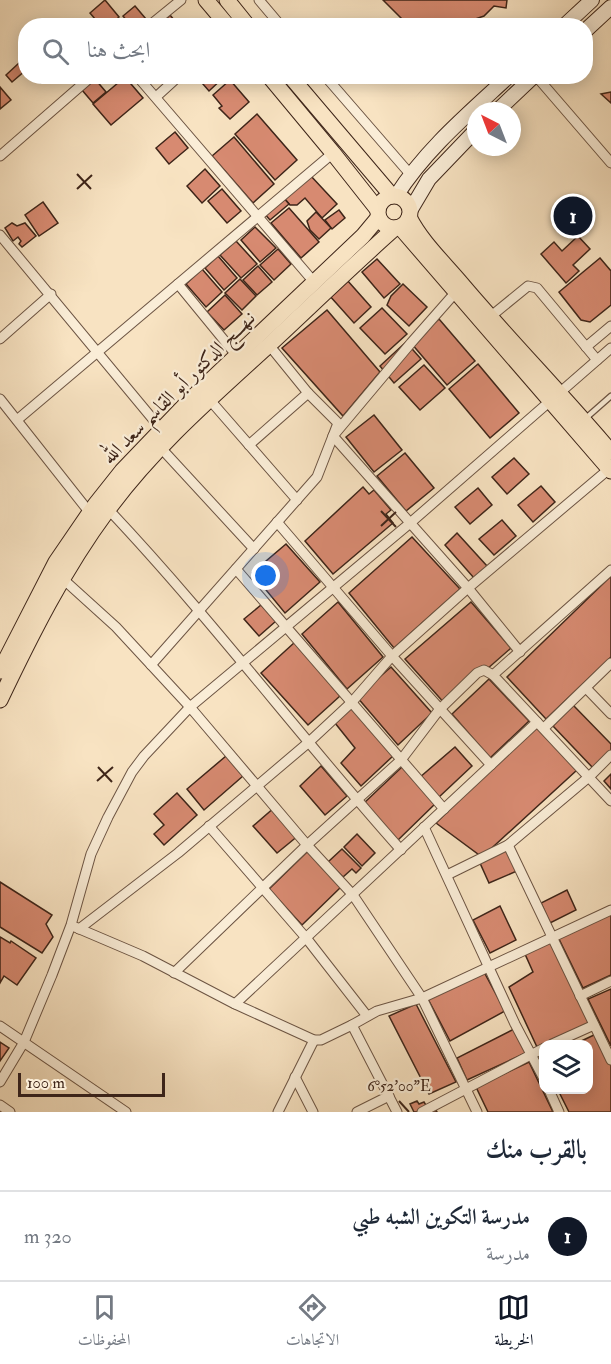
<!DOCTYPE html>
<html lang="ar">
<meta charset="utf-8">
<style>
body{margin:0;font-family:"IM FELL Double Pica",Amiri,serif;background:#f2f2f3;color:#1f2937;direction:rtl}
.controls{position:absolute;right:18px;bottom:18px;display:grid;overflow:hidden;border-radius:12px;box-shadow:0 3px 15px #0003}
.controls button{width:54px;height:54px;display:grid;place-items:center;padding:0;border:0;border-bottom:2px solid #e0e1e3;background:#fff;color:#1f2937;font:30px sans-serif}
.compass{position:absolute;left:467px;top:102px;width:54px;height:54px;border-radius:50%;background:#fff;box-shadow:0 3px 15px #0003;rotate:318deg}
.scale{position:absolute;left:18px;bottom:15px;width:147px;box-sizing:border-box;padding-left:6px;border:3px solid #3e2519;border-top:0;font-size:16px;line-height:21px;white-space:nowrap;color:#3e2519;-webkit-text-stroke:4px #faedd7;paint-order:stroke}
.you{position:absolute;left:266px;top:576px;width:21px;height:21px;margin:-15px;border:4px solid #fff;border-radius:50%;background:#1a73e8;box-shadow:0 0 0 9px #1a73e833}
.badge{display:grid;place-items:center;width:39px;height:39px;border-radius:50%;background:#111827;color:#fff;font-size:20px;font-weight:700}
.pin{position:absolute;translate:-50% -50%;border:3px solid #fff;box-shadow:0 2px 6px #0006}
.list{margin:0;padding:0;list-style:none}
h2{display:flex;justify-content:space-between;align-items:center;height:78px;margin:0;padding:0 24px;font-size:26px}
h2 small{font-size:20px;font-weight:400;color:#747a83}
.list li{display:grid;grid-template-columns:39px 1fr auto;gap:18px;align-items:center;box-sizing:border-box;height:90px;padding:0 24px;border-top:2px solid #e0e1e3}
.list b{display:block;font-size:22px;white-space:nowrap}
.list p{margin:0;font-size:20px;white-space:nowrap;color:#747a83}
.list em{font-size:20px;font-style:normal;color:#747a83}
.icon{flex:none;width:33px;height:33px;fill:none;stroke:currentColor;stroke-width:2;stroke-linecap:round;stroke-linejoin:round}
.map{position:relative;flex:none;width:611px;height:1112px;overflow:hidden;direction:ltr}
.search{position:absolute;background:#fff;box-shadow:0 3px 15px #0003;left:18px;right:18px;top:18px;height:66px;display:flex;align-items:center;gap:15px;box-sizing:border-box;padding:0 21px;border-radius:24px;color:#747a83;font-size:22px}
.sheet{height:168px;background:#fff}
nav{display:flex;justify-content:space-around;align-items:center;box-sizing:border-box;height:84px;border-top:2px solid #e0e1e3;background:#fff;font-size:16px;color:#747a83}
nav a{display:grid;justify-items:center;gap:3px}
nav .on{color:#111827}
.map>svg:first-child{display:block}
</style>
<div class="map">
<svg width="611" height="1112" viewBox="0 0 611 1112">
<rect width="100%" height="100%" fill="#f8e3c2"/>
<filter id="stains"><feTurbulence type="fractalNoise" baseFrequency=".00333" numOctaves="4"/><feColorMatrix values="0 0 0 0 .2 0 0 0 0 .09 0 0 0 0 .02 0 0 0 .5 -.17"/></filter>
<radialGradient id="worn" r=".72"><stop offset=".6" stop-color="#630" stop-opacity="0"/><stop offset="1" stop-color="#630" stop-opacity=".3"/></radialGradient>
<g fill="#d78a71" stroke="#3e2519" stroke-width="1.5">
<polygon points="105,0 119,17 109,26 101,26 90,13"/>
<polygon points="383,0 507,0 506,8 494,6 484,16 475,19 472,26 409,26"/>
<polygon points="135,6 146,19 139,26 131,26 123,16"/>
<polygon points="170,15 179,26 159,26"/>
<polygon points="19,63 26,70 12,82 6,75"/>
<polygon points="36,76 49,76 41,83"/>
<polygon points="196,76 224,76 224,77 209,91"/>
<polygon points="125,77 143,98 111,125 93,104"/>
<polygon points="95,79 106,92 93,103 82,90"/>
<polygon points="230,80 249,102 230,119 219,108 222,106 213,95"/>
<polygon points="0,87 11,100 0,109"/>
<polygon points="611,92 611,103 601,94"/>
<polygon points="257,114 297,160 275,180 235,134"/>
<polygon points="175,132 188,148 169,164 156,148"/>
<polygon points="234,137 274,184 253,203 212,156"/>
<polygon points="205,169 220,186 202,203 187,186"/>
<polygon points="310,175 337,204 322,218 305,198 297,205 290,205 284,198"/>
<polygon points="222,189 241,211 227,223 208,201"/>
<polygon points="282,196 289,204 270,220 263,212"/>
<polygon points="43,202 58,223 39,236 25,215"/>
<polygon points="289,208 319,242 301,258 271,223"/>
<polygon points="339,210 345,218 332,229 325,220"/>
<polygon points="316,212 331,228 319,239 310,230 307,221"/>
<polygon points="12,223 17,226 25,223 36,236 22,247 19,244 21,241 18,237 13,241 5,228"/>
<polygon points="255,227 276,248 260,262 241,240"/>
<polygon points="578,236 590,249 573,265 579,271 566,283 541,254 554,242 562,251"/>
<polygon points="236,241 257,264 241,278 220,255"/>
<polygon points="278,249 291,264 274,280 260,265"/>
<polygon points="218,256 237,278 224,290 205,268"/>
<polygon points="600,258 611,271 611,305 590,322 581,320 559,292"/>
<polygon points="377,259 400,284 384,298 362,272"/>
<polygon points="258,266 272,282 257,295 243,280"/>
<polygon points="202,269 222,292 206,307 186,284"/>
<polygon points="240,279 256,296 242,310 225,293"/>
<polygon points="347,280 371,307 354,323 329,295"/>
<polygon points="403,284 427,307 409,326 387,305 391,296"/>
<polygon points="225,295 242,314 224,330 207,312"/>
<polygon points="382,308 407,334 385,354 360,328"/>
<polygon points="327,310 380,372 343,416 282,348"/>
<polygon points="439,319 475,361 447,385 411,343"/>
<polygon points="406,342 421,359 394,383 380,366"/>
<polygon points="478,364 519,413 490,438 449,389"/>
<polygon points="424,365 445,388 420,410 399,387"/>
<polygon points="374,415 402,450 374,472 346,437"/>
<polygon points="405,453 434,488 406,511 377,476"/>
<polygon points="514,458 529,474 507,494 492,477"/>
<polygon points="541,486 555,502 533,522 518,505"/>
<polygon points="363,487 369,494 374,490 391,510 386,514 393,523 333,574 305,541"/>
<polygon points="478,488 492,505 470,524 455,507"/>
<polygon points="502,520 516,536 494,555 479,539"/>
<polygon points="457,533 487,566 474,578 445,545"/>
<polygon points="412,537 460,589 394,648 349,593"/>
<polygon points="286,544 320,582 285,613 252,573"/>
<polygon points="611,576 611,657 546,719 507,677"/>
<polygon points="338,602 383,657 347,689 302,634"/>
<polygon points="471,602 511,648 446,705 405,659"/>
<polygon points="261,605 276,621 259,636 244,619"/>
<polygon points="295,642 340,696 308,725 261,673"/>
<polygon points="391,667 432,713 398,745 357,697"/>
<polygon points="489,679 529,721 490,758 452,714"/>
<polygon points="573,705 611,744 611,751 593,768 553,726"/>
<polygon points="351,708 393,756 361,786 341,763 355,748 335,723"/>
<polygon points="535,726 577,770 482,857 436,823"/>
<polygon points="455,747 472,766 438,798 419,778"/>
<polygon points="226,756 243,776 204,810 187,789"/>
<polygon points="321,766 347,796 325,815 300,786"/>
<polygon points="403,766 436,803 397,841 363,804"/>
<polygon points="611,774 611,789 604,781"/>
<polygon points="177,793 197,815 164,845 154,834 164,825 154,814"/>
<polygon points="275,807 299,835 277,853 253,826"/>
<polygon points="357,834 375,853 362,866 344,847"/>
<polygon points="342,849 361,868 356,873 352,869 343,877 328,862"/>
<polygon points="309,850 342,886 302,925 269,889"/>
<polygon points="506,850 517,871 489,883 480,863"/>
<polygon points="0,882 52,915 46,924 53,937 42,953 0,927"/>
<polygon points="567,890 576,910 550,923 541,903"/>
<polygon points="500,906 516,940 490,953 473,920"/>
<polygon points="611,912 611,975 583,988 558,937"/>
<polygon points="0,937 10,943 11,941 36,958 17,985 4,976 0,983"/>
<polygon points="551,942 591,1022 537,1047 509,987 533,972 525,954"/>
<polygon points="484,972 505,1011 450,1041 428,999"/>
<polygon points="611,989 611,1046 588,999"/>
<polygon points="416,1004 456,1082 429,1094 389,1016"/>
<polygon points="514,1029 528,1052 467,1080 457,1058"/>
<polygon points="596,1034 611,1064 611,1112 569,1112 558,1090 588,1090 588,1044 575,1044"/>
<polygon points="0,1042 9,1048 0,1061"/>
<polygon points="529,1062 553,1112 488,1112 476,1087"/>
<polygon points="417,1101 419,1104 424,1102 427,1107 433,1104 437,1112 414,1112 410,1104"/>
</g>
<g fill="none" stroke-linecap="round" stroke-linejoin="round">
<defs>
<polyline id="service" points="586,418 611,396"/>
<g id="minor">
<polyline points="259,0 281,26"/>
<polyline points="149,26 181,0"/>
<polyline points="137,76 314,282"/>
<polyline points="325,76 410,174"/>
<polyline points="536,76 611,163"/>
<polyline points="156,97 179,76"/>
<polyline points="0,156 92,76"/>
<polyline points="0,235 161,429"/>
<polyline points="178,284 237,356"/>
<polyline points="490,317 528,286 537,288 597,360"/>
<polyline points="0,339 51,294"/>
<polyline points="269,345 308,393 338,423 333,436 468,588 520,652"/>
<polyline points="586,347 611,326"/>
<polyline points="0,399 90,513"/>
<polyline points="209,399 297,500"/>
<polyline points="17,420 333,153"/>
<polyline points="249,445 308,393"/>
<polyline points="160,447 254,549"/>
<path d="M108,509C211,618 301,738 401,850"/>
<polyline points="277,522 392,656 491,765"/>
<polyline points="236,569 444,809"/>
<polyline points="611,570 493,675 611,801"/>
<polyline points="63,579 116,627 190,707 409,524 611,348"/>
<polyline points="151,665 317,477 333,436 411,343 455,293"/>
<polyline points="586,688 611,714"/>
<polyline points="544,728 611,663"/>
<polyline points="209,826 307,939 367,1016"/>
<polyline points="424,827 515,1024 544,1079"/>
<polyline points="508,845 611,1060"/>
<polyline points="447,875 508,845 590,776 611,755"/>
<polyline points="75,927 143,956 235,1004 314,1040 321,1040 352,1025"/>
<polyline points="79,929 178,853 309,742 352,702 392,656 468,588 609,469"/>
<polyline points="174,973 307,845 401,760 439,710 477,673 484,670 493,675"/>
<polyline points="580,996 611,981"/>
<polyline points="235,1004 537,722"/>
<polyline points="0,1026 126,1112"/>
<polyline points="552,1044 594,1025"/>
<polyline points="295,1077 313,1112"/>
<polyline points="0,1082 24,1042 52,975 71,925 91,854 108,817 132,772 144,756 190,707 307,845 353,895 422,998 477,1112"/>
<polyline points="549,1090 559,1112"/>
<polyline points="0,1105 10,1112"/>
<polyline points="278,1112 314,1040"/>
<polyline points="357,1112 389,1096"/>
<polyline points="397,1112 352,1025 377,1011 422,998 611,910"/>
<polyline points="422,1112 544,1048"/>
</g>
<g id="secondary">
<polyline points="564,26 592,0"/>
<polyline points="586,30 611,7"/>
<polyline points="497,111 534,76"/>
<path d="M396,196C426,149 468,114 509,76"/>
<polyline points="410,211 429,179 476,130"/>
</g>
<g id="primary">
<polyline points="206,0 228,26"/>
<polyline points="227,0 248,26"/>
<polyline points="269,76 333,153 378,210"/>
<polyline points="290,76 392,196"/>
<circle cx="394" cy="212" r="16"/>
<path d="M409,217C421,241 443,262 460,282C509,340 562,394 611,452"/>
<polyline points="400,227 611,471"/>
<polyline points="0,671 56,562 95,505 122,471 192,398 363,236 378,218"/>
<path d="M0,700C31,635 64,569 107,511C153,448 212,397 269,345C311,306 352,266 395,228"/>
</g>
</defs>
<use href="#service" stroke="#6c5443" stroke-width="7"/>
<use href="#minor" stroke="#6c5443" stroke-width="11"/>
<use href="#secondary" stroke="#3e2519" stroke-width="16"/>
<use href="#primary" stroke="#3e2519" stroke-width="17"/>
<use href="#service" stroke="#faedd7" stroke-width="4.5"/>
<use href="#minor" stroke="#faedd7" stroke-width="9"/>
<use href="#secondary" stroke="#faedd7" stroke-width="14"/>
<use href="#primary" stroke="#f8e3c2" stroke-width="15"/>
</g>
<path fill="none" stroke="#3e2519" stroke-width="2" d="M77,174L91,189M77,189L92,175M381,511L396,527M381,526L396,512M98,767L112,782M97,781L113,767M399,1101L409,1112"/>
<g text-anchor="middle" stroke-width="4.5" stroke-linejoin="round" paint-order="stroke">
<g font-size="20" fill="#3e2519" stroke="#faedd7">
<text transform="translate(178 387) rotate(-45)" y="7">نـهـــج الدكتور أبو القاسم سعد الله</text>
</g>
</g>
<g font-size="15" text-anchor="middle" fill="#3e2519" stroke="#faedd7" stroke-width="4.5" stroke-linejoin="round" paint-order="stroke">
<text x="399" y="1091">6°52'00"E</text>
</g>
<rect width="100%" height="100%" filter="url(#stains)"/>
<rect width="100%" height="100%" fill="url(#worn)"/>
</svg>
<div class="controls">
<button><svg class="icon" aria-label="layers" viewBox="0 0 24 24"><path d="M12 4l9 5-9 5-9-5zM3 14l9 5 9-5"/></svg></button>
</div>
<svg class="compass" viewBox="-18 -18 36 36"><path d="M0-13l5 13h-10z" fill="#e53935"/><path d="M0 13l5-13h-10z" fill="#747a83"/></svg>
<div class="scale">100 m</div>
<div class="you"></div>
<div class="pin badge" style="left:573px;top:216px">1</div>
<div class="search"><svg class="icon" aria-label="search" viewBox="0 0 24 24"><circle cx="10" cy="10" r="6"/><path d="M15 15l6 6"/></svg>ابحث هنا</div>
</div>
<section class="sheet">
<h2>بالقرب منك<small></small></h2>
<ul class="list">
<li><span class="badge">1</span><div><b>مدرسة التكوين الشبه طبي</b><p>مدرسة</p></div><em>320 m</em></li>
</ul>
</section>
<nav>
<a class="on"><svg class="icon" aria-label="map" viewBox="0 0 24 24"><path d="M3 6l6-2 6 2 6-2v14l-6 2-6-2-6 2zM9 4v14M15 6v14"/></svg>الخريطة</a>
<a><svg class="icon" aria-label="directions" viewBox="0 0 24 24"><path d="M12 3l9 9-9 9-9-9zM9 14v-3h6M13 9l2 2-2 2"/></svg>الاتجاهات</a>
<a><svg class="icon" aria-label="saved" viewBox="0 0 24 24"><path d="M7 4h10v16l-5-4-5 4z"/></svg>المحفوظات</a>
</nav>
